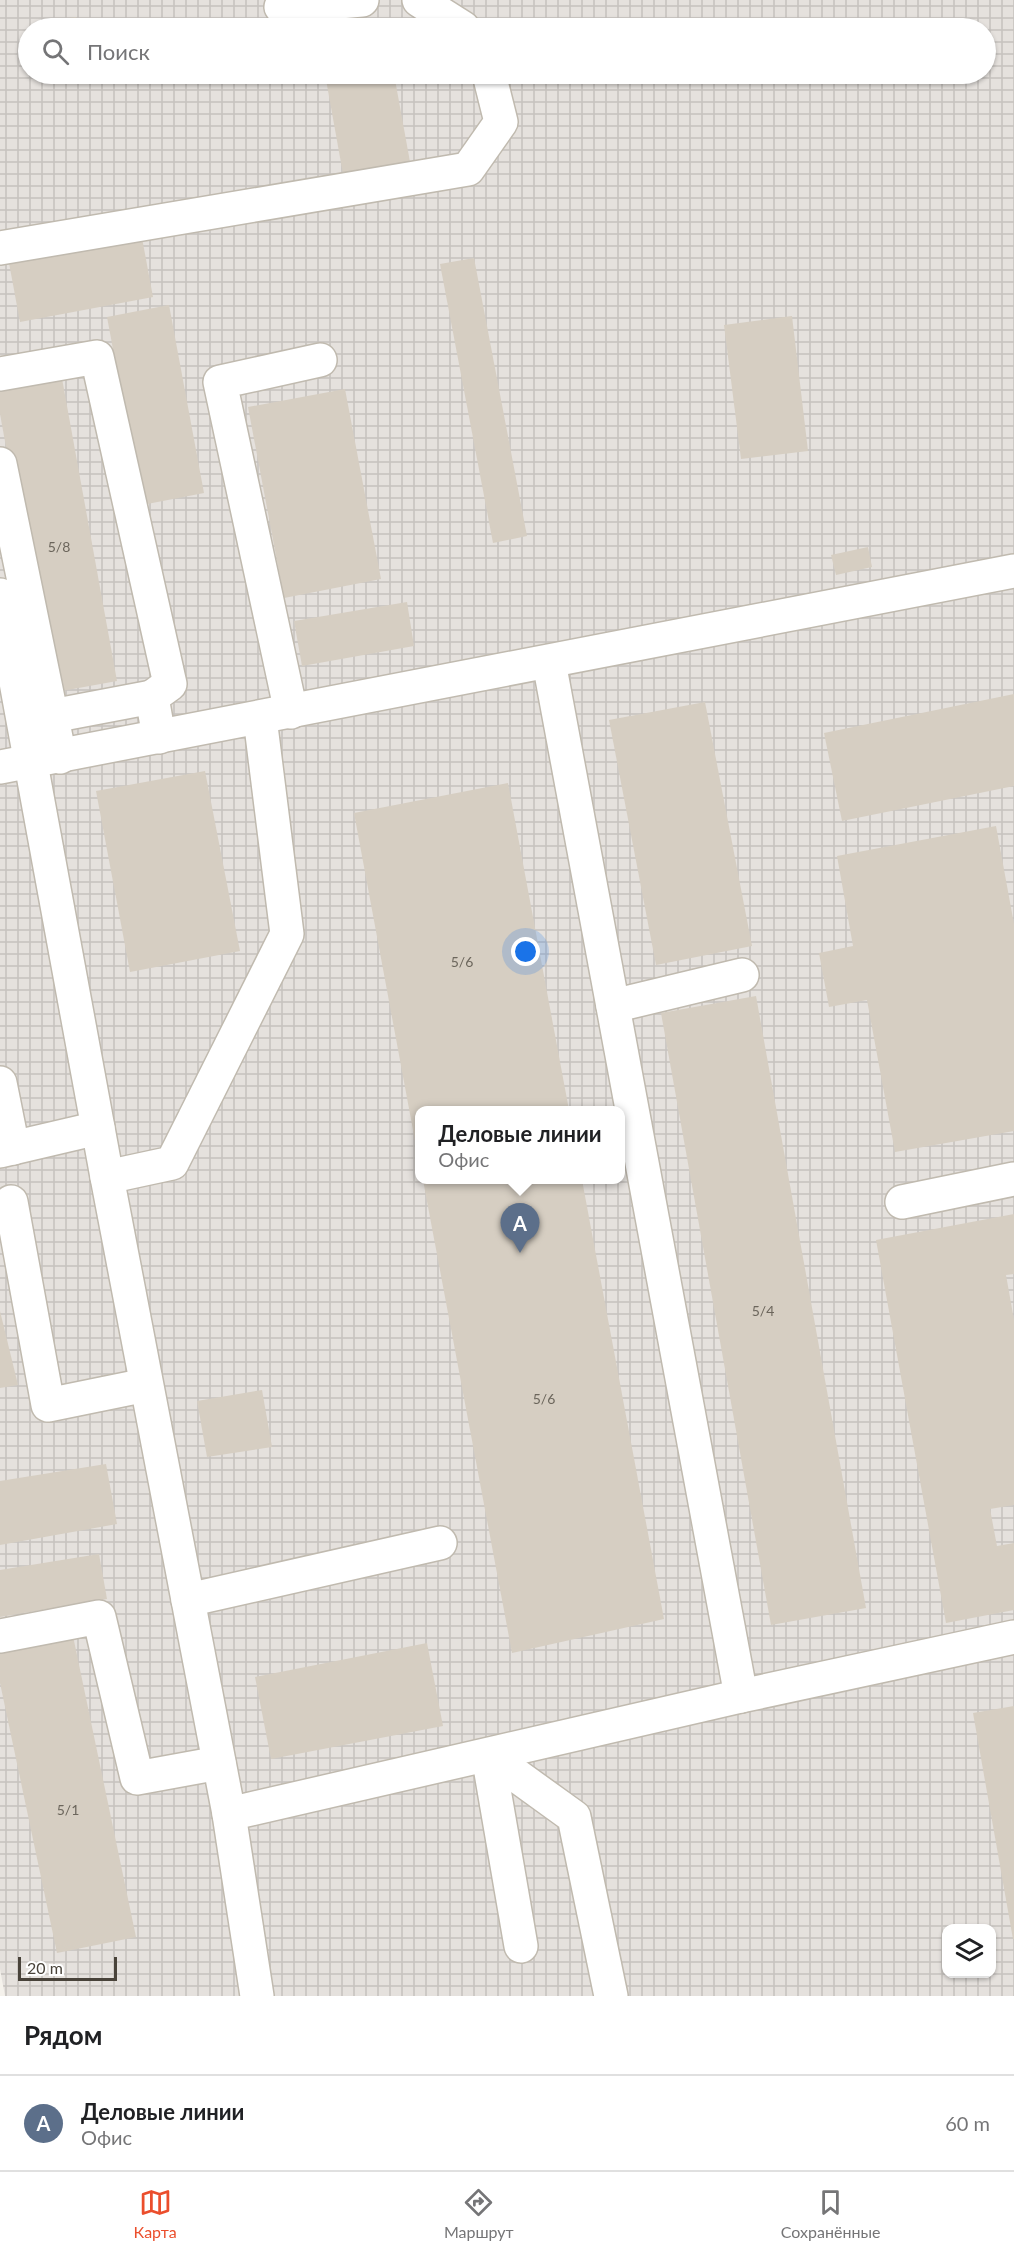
<!DOCTYPE html>
<html lang="ru">
<meta charset="utf-8">
<style>
body{margin:0;font-family:Lato,sans-serif;background:#f2f2f2;color:#202124}
.controls{position:absolute;right:18px;bottom:18px;display:grid;overflow:hidden;border-radius:12px;box-shadow:0 2px 4px #0004}
.controls button{width:54px;height:54px;display:grid;place-items:center;padding:0;border:0;border-bottom:2px solid #e0e0e0;background:#fff;color:#202124;font:30px sans-serif}
.scale{position:absolute;left:18px;bottom:15px;width:99px;box-sizing:border-box;padding-left:6px;border:3px solid #49433a;border-top:0;font-size:16px;line-height:21px;white-space:nowrap;color:#49433a;-webkit-text-stroke:4px #fff;paint-order:stroke}
.you{position:absolute;left:526px;top:952px;width:21px;height:21px;margin:-15px;border:4px solid #fff;border-radius:50%;background:#1a73e8;box-shadow:0 0 0 9px #1a73e833}
.badge{display:grid;place-items:center;width:39px;height:39px;border-radius:50%;background:#eb4e2c;color:#fff;font-size:20px;font-weight:700}
.pin{position:absolute;translate:-50% -50px;filter:drop-shadow(0 2px 3px #0008)}
.pin::after{content:'';position:absolute;top:32px;width:21px;height:18px;background:inherit;clip-path:polygon(0 0,100% 0,50% 100%)}
.popup{position:absolute;left:415px;top:1106px;width:210px;height:78px;box-sizing:border-box;display:grid;place-content:center;border-radius:12px;background:#fff;filter:drop-shadow(0 2px 4px #0005);font-size:20px;white-space:nowrap;color:#757577}
.popup b{font-size:22px;color:#202124}
.popup::after{content:'';position:absolute;left:50%;top:100%;margin-left:-12px;border:12px solid transparent;border-top-color:#fff}
.list{margin:0;padding:0;list-style:none}
h2{display:flex;justify-content:space-between;align-items:center;height:78px;margin:0;padding:0 24px;font-size:26px}
h2 small{font-size:20px;font-weight:400;color:#757577}
.list li{display:grid;grid-template-columns:39px 1fr auto;gap:18px;align-items:center;box-sizing:border-box;height:96px;padding:0 24px;border-top:2px solid #e0e0e0}
.list b{display:block;font-size:22px;white-space:nowrap}
.list p{margin:0;font-size:20px;white-space:nowrap;color:#757577}
.list em{font-size:20px;font-style:normal;color:#757577}
.icon{flex:none;width:33px;height:33px;fill:none;stroke:currentColor;stroke-width:2;stroke-linecap:round;stroke-linejoin:round}
.map{position:relative;flex:none;width:1014px;height:1996px;overflow:hidden}
.search{position:absolute;background:#fff;box-shadow:0 2px 4px #0004;left:18px;right:18px;top:18px;height:66px;display:flex;align-items:center;gap:15px;box-sizing:border-box;padding:0 21px;border-radius:33px;color:#757577;font-size:22px}
.sheet{height:174px;background:#fff}
nav{display:flex;justify-content:space-around;align-items:center;box-sizing:border-box;height:84px;border-top:2px solid #e0e0e0;background:#fff;font-size:16px;color:#757577}
nav a{display:grid;justify-items:center;gap:3px}
nav .on{color:#eb4e2c}
.map>svg:first-child{display:block}
</style>
<div class="map">
<svg width="1014" height="1996" viewBox="0 0 1014 1996">
<defs>
<pattern id="industrial-grid" width="8" height="8" patternUnits="userSpaceOnUse" patternTransform="scale(1.5)"><rect width="8" height="8" fill="#e5e1dd"/><path d="M0 4h8M4 0v8" fill="none" stroke="#c6c2be"/></pattern>
</defs>
<rect width="100%" height="100%" fill="#f5f2ec"/>
<path fill="url(#industrial-grid)" fill-rule="evenodd" d="M0,0H1014V1996H5L0,1969ZM28,28H986V74H28ZM420,1110H620V1180H420ZM946,1928H992V1974H946Z"/>
<g fill="#d6cec2">
<polygon points="76,17 78,28 63,28 62,19"/>
<polygon points="325,74 394,74 410,162 343,174"/>
<polygon points="142,238 153,297 20,322 9,263"/>
<polygon points="474,258 527,536 493,543 440,264"/>
<polygon points="169,305 204,493 142,505 107,317"/>
<polygon points="792,316 808,451 741,459 724,325"/>
<polygon points="61,373 117,681 51,693 0,414 0,384"/>
<polygon points="345,389 381,579 284,598 248,407"/>
<polygon points="868,547 872,567 836,575 831,555"/>
<polygon points="407,602 414,646 302,666 294,621"/>
<polygon points="1014,694 1014,786 842,821 824,733"/>
<polygon points="705,702 752,946 656,965 609,720"/>
<polygon points="205,771 240,951 130,972 96,791"/>
<polygon points="508,783 569,1110 420,1110 418,1157 354,813"/>
<polygon points="996,826 1014,924 1014,1131 895,1152 867,1000 829,1007 819,953 853,946 837,856"/>
<polygon points="756,996 866,1608 771,1625 661,1013"/>
<polygon points="423,1180 582,1180 664,1619 512,1653"/>
<polygon points="1014,1214 1014,1274 1006,1275 1014,1320 1014,1505 990,1509 997,1546 1014,1543 1014,1610 946,1623 876,1240"/>
<polygon points="0,1311 18,1385 0,1388"/>
<polygon points="262,1390 272,1447 207,1457 197,1401"/>
<polygon points="106,1464 117,1524 0,1545 0,1481"/>
<polygon points="99,1554 107,1599 0,1617 0,1570"/>
<polygon points="73,1636 136,1937 57,1953 0,1683 0,1651"/>
<polygon points="427,1643 443,1726 271,1759 255,1677"/>
<polygon points="1014,1706 1014,1939 1013,1939 973,1713"/>
</g>
<g fill="none" stroke-linecap="round" stroke-linejoin="round">
<defs>
<g id="minor">
<polyline points="419,0 463,28"/>
<polyline points="281,7 362,0"/>
<polyline points="0,248 468,169 501,122 489,74"/>
<polyline points="0,374 97,357 170,684 152,697 159,737"/>
<polyline points="0,464 60,757"/>
<polyline points="0,595 107,1177 229,1814 257,1996"/>
<polyline points="549,662 741,1696"/>
<polyline points="291,712 220,382 320,360"/>
<polyline points="52,716 152,697"/>
<polyline points="0,767 1014,571"/>
<polyline points="613,1006 742,975"/>
<polyline points="0,1083 13,1148"/>
<polyline points="0,1151 98,1128"/>
<polyline points="107,1177 172,1163 287,934 260,718"/>
<polyline points="11,1202 48,1405 146,1385"/>
<polyline points="902,1202 1014,1179"/>
<polyline points="188,1600 440,1543"/>
<polyline points="0,1636 99,1617 137,1778 219,1763"/>
<polyline points="229,1814 741,1696 1014,1637"/>
<polyline points="521,1946 488,1755 574,1817 611,1996"/>
</g>
</defs>
<use href="#minor" stroke="#c0baaf" stroke-width="36"/>
<use href="#minor" stroke="#fff" stroke-width="33"/>
</g>
<g text-anchor="middle" stroke-width="4.5" stroke-linejoin="round" paint-order="stroke">
<g font-size="14" fill="#6c665c">
<text x="59" y="552">5/8</text>
<text x="462" y="967">5/6</text>
<text x="763" y="1316">5/4</text>
<text x="544" y="1404">5/6</text>
<text x="68" y="1815">5/1</text>
</g>
</g>
</svg>
<div class="controls">
<button><svg class="icon" aria-label="layers" viewBox="0 0 24 24"><path d="M12 4l9 5-9 5-9-5zM3 14l9 5 9-5"/></svg></button>
</div>
<div class="scale">20 m</div>
<div class="you"></div>
<div class="pin badge" style="left:520px;top:1253px;background:#5c6f8a">A</div>
<div class="popup"><b>Деловые линии</b>Офис</div>
<div class="search"><svg class="icon" aria-label="search" viewBox="0 0 24 24"><circle cx="10" cy="10" r="6"/><path d="M15 15l6 6"/></svg>Поиск</div>
</div>
<section class="sheet">
<h2>Рядом<small></small></h2>
<ul class="list">
<li><span class="badge" style="background:#5c6f8a">A</span><div><b>Деловые линии</b><p>Офис</p></div><em>60 m</em></li>
</ul>
</section>
<nav>
<a class="on"><svg class="icon" aria-label="map" viewBox="0 0 24 24"><path d="M3 6l6-2 6 2 6-2v14l-6 2-6-2-6 2zM9 4v14M15 6v14"/></svg>Карта</a>
<a><svg class="icon" aria-label="directions" viewBox="0 0 24 24"><path d="M12 3l9 9-9 9-9-9zM9 14v-3h6M13 9l2 2-2 2"/></svg>Маршрут</a>
<a><svg class="icon" aria-label="saved" viewBox="0 0 24 24"><path d="M7 4h10v16l-5-4-5 4z"/></svg>Сохранённые</a>
</nav>
